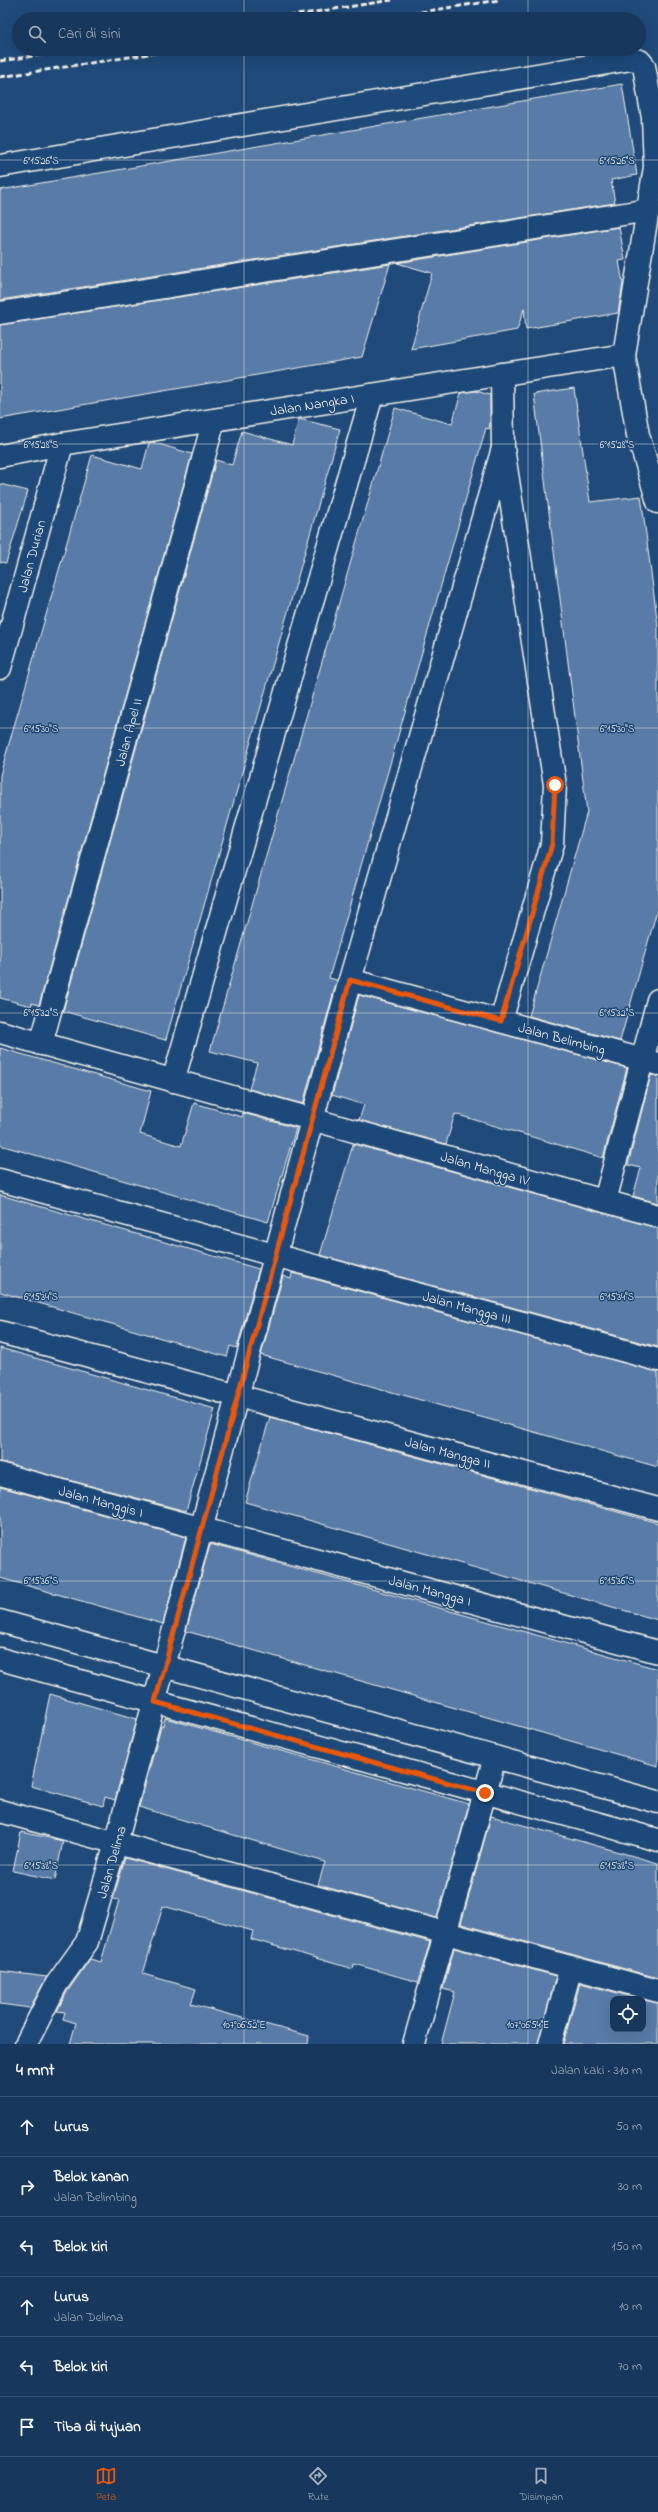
<!DOCTYPE html>
<html lang="id">
<meta charset="utf-8">
<style>
body{margin:0;font-family:"Indie Flower",sans-serif;background:#203f62;color:#f1f3f6}
.controls{position:absolute;right:12px;bottom:12px;display:grid;overflow:hidden;border-radius:8px;box-shadow:0 4px 16px #0002}
.controls button{width:36px;height:36px;display:grid;place-items:center;padding:0;border:0;border-bottom:1px solid #365272;background:#17385c;color:#f1f3f6;font:20px sans-serif}
.stop{position:absolute;width:12px;height:12px;margin:-9px;border:3px solid #ea580c;border-radius:50%;background:#fff}
.stop.end{background:#ea580c;border-color:#fff;box-shadow:0 1px 4px #0008}
.list{margin:0;padding:0;list-style:none}
h2{display:flex;justify-content:space-between;align-items:center;height:52px;margin:0;padding:0 16px;font-size:17px}
h2 small{font-size:13px;font-weight:400;color:#9eacbb}
.list li{display:grid;grid-template-columns:26px 1fr auto;gap:12px;align-items:center;box-sizing:border-box;height:60px;padding:0 16px;border-top:1px solid #365272}
.list b{display:block;font-size:15px;white-space:nowrap}
.list p{margin:0;font-size:13px;white-space:nowrap;color:#9eacbb}
.list em{font-size:13px;font-style:normal;color:#9eacbb}
.icon{flex:none;width:22px;height:22px;fill:none;stroke:currentColor;stroke-width:2;stroke-linecap:round;stroke-linejoin:round}
.map{position:relative;flex:none;width:658px;height:2044px;overflow:hidden}
.search{position:absolute;background:#17385c;box-shadow:0 4px 16px #0002;left:12px;right:12px;top:12px;height:44px;display:flex;align-items:center;gap:10px;box-sizing:border-box;padding:0 14px;border-radius:22px;color:#9eacbb;font-size:15px}
.sheet{height:412px;background:#17385c}
nav{display:flex;justify-content:space-around;align-items:center;box-sizing:border-box;height:56px;border-top:1px solid #365272;background:#17385c;font-size:11px;color:#9eacbb}
nav a{display:grid;justify-items:center;gap:2px}
nav .on{color:#ea580c}
.map>svg:first-child{display:block}
</style>
<div class="map">
<svg width="658" height="2044" viewBox="0 0 658 2044">
<rect width="100%" height="100%" fill="#1f4a7a"/>
<filter id="ink" filterUnits="userSpaceOnUse"><feTurbulence type="fractalNoise" baseFrequency=".025" numOctaves="2"/><feDisplacementMap in="SourceGraphic" scale="8" xChannelSelector="R" yChannelSelector="G"/><feConvolveMatrix kernelMatrix="1 2 1 2 8 2 1 2 1" color-interpolation-filters="sRGB"/></filter>
<g filter="url(#ink)">
<g fill="#587ba7" stroke="#f4f1e8">
<polygon points="622,84 637,175 611,180 615,203 0,300 0,190"/>
<polygon points="619,227 625,260 619,261 623,283 618,313 526,329 524,309 517,330 411,349 432,273 397,263"/>
<polygon points="390,264 362,357 0,419 0,325"/>
<polygon points="574,388 590,502 641,496 658,626 658,907 620,1041 529,1016 587,812 534,394"/>
<polygon points="476,391 490,395 490,423 489,429 486,428 329,978 337,980 303,1104 249,1089 257,1063 210,1051 395,408 452,424 461,393"/>
<polygon points="299,419 340,429 166,1039 165,1040 63,1011 216,460 232,465 242,431 292,445"/>
<polygon points="152,442 192,454 39,1005 32,1003 31,1006 0,998 0,775 92,455 142,469 149,443"/>
<polygon points="0,484 28,491 6,563 0,562"/>
<polygon points="359,995 627,1068 603,1158 455,1114 446,1144 359,1120 364,1105 332,1095"/>
<polygon points="0,1048 151,1091 140,1134 181,1146 194,1103 242,1117 243,1113 296,1128 268,1222 0,1145"/>
<polygon points="651,1075 658,1076 658,1203 633,1196 641,1168 628,1165"/>
<polygon points="353,1144 658,1228 658,1347 320,1255"/>
<polygon points="0,1195 259,1269 237,1348 230,1346 227,1357 0,1292"/>
<polygon points="292,1273 658,1372 658,1467 261,1355 283,1276 291,1279"/>
<polygon points="0,1348 215,1409 186,1511 0,1462"/>
<polygon points="270,1417 658,1523 658,1620 245,1502"/>
<polygon points="0,1487 186,1537 163,1624 0,1578"/>
<polygon points="210,1544 658,1669 658,1766 186,1631"/>
<polygon points="50,1694 137,1719 115,1800 105,1797 103,1806 31,1786"/>
<polygon points="165,1718 469,1804 437,1918 318,1885 325,1862 139,1807 161,1726 163,1726"/>
<polygon points="491,1816 658,1863 658,1978 461,1924"/>
<polygon points="21,1832 63,1841 55,1880 13,1871"/>
<polygon points="125,1858 430,1942 418,1982 354,1964 353,1969 251,1939 253,1931 163,1906 143,1974 196,1989 191,2004 309,2036 308,2044 70,2044 76,2023 63,2019 65,2012 57,2011 67,1992 90,1959 101,1962 119,1900 113,1899"/>
<polygon points="454,1948 556,1976 538,2044 441,2044 455,1992 443,1989"/>
<polygon points="0,1971 47,1977 30,2008 0,2004"/>
<polygon points="580,1983 640,1999 613,1999 613,2029 643,2029 643,2000 658,2003 658,2044 563,2044"/>
</g>
<g fill="none" stroke-linecap="round" stroke-linejoin="round">
<defs>
<g id="street">
<polyline points="0,166 631,59 640,61 644,66 653,118 655,167 624,355 638,435 658,502"/>
<polyline points="0,313 649,210"/>
<polyline points="0,456 62,444 624,355"/>
<polyline points="0,668 62,444"/>
<polyline points="350,980 658,1064"/>
<polyline points="501,1021 552,844 555,785 503,448 502,374"/>
<polyline points="0,1032 658,1216"/>
<polyline points="41,1044 214,420"/>
<polyline points="173,1081 372,395"/>
<polyline points="0,1180 658,1360"/>
<polyline points="605,1201 658,1000"/>
<polyline points="0,1332 658,1509"/>
<polyline points="0,1474 658,1652"/>
<polyline points="0,1621 658,1802"/>
<polyline points="0,1659 658,1840"/>
<polyline points="0,1811 658,1991"/>
<polyline points="26,2044 56,1985 87,1942 116,1843 350,980 503,448"/>
<polyline points="414,2044 495,1757"/>
<polyline points="550,2044 571,1967"/>
</g>
</defs>
<use href="#street" stroke="#f4f1e8" stroke-width="25"/>
<use href="#street" stroke="#1f4a7a" stroke-width="22"/>
<g stroke="#f4f1e8" stroke-width="3" stroke-dasharray="6 3" stroke-linecap="butt">
<polyline points="271,19 392,0"/>
<polyline points="376,19 499,0"/>
<polyline points="0,61 79,49"/>
<polyline points="0,77 181,49"/>
</g>
</g>
</g>
<g fill="none" stroke-linecap="round" stroke-linejoin="round" filter="url(#ink)">
<polyline stroke="#ea580c" stroke-width="5" points="485,1793 155,1702 350,980 501,1021 552,844 555,785"/>
</g>
<path fill="none" stroke="#f4f1e8" stroke-width="1" stroke-opacity="0.45" d="M244,0V19M528,0V19M244,49V2044M528,49V2044M0,160H658M0,444H658M0,728H658M0,1013H658M0,1297H658M0,1581H658M0,1865H658"/>
<g text-anchor="middle" stroke-width="3" stroke-linejoin="round" paint-order="stroke">
<g font-size="14" fill="#f4f1e8" stroke="#1f4a7a">
<text transform="translate(312 404) rotate(-9)" y="5">Jalan Nangka I</text>
<text transform="translate(31 556) rotate(-75)" y="5">Jalan Durian</text>
<text transform="translate(128 732) rotate(-75)" y="5">Jalan Apel II</text>
<text transform="translate(562 1038) rotate(15)" y="5">Jalan Belimbing</text>
<text transform="translate(485 1168) rotate(16)" y="5">Jalan Mangga IV</text>
<text transform="translate(467 1307) rotate(15)" y="5">Jalan Mangga III</text>
<text transform="translate(448 1452) rotate(15)" y="5">Jalan Mangga II</text>
<text transform="translate(101 1501) rotate(15)" y="5">Jalan Manggis I</text>
<text transform="translate(430 1590) rotate(15)" y="5">Jalan Mangga I</text>
<text transform="translate(111 1862) rotate(-74)" y="5">Jalan Delima</text>
</g>
</g>
<g font-size="10" text-anchor="middle" fill="#f4f1e8" stroke="#1f4a7a" stroke-width="3" stroke-linejoin="round" paint-order="stroke">
<text x="41" y="164">6°15'26"S</text>
<text x="617" y="164">6°15'26"S</text>
<text x="41" y="448">6°15'28"S</text>
<text x="617" y="448">6°15'28"S</text>
<text x="41" y="732">6°15'30"S</text>
<text x="617" y="732">6°15'30"S</text>
<text x="41" y="1016">6°15'32"S</text>
<text x="617" y="1016">6°15'32"S</text>
<text x="41" y="1300">6°15'34"S</text>
<text x="617" y="1300">6°15'34"S</text>
<text x="41" y="1584">6°15'36"S</text>
<text x="617" y="1584">6°15'36"S</text>
<text x="41" y="1869">6°15'38"S</text>
<text x="617" y="1869">6°15'38"S</text>
<text x="244" y="2028">107°06'52"E</text>
<text x="528" y="2028">107°06'54"E</text>
</g>
</svg>
<div class="controls">
<button><svg class="icon" aria-label="locate" viewBox="0 0 24 24"><circle cx="12" cy="12" r="6"/><path d="M12 2v4M12 18v4M2 12h4M18 12h4"/></svg></button>
</div>
<div class="stop" style="left:555px;top:785px"></div>
<div class="stop end" style="left:485px;top:1793px"></div>
<div class="search"><svg class="icon" aria-label="search" viewBox="0 0 24 24"><circle cx="10" cy="10" r="6"/><path d="M15 15l6 6"/></svg>Cari di sini</div>
</div>
<section class="sheet">
<h2>4 mnt<small>Jalan kaki · 310 m</small></h2>
<ul class="list">
<li><svg class="icon" aria-label="ahead" viewBox="0 0 24 24"><path d="M12 20V5M6 11l6-6 6 6"/></svg><div><b>Lurus</b></div><em>50 m</em></li>
<li><svg class="icon" aria-label="right" viewBox="0 0 24 24"><path d="M7 20v-9h11M14 6l5 5-5 5"/></svg><div><b>Belok kanan</b><p>Jalan Belimbing</p></div><em>30 m</em></li>
<li><svg class="icon" aria-label="left" viewBox="0 0 24 24"><path d="M17 20v-9H6M10 6l-5 5 5 5"/></svg><div><b>Belok kiri</b></div><em>150 m</em></li>
<li><svg class="icon" aria-label="ahead" viewBox="0 0 24 24"><path d="M12 20V5M6 11l6-6 6 6"/></svg><div><b>Lurus</b><p>Jalan Delima</p></div><em>10 m</em></li>
<li><svg class="icon" aria-label="left" viewBox="0 0 24 24"><path d="M17 20v-9H6M10 6l-5 5 5 5"/></svg><div><b>Belok kiri</b></div><em>70 m</em></li>
<li><svg class="icon" aria-label="arrive" viewBox="0 0 24 24"><path d="M6 21V4h12l-3 4 3 4H6"/></svg><div><b>Tiba di tujuan</b></div></li>
</ul>
</section>
<nav>
<a class="on"><svg class="icon" aria-label="map" viewBox="0 0 24 24"><path d="M3 6l6-2 6 2 6-2v14l-6 2-6-2-6 2zM9 4v14M15 6v14"/></svg>Peta</a>
<a><svg class="icon" aria-label="directions" viewBox="0 0 24 24"><path d="M12 3l9 9-9 9-9-9zM9 14v-3h6M13 9l2 2-2 2"/></svg>Rute</a>
<a><svg class="icon" aria-label="saved" viewBox="0 0 24 24"><path d="M7 4h10v16l-5-4-5 4z"/></svg>Disimpan</a>
</nav>
